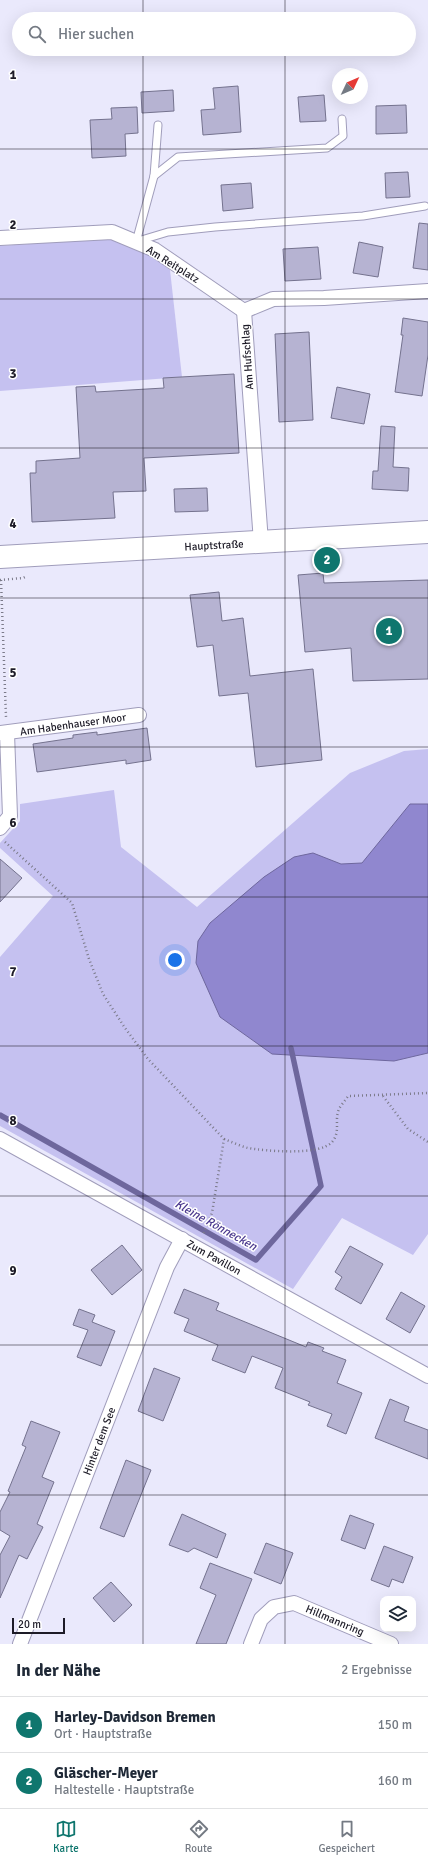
<!DOCTYPE html>
<html lang="de">
<meta charset="utf-8">
<style>
body{margin:0;font-family:Signika,sans-serif;background:#f6f6f7;color:#1f2937}
.controls{position:absolute;right:12px;bottom:12px;display:grid;overflow:hidden;border-radius:8px;box-shadow:0 4px 16px #0002}
.controls button{width:36px;height:36px;display:grid;place-items:center;padding:0;border:0;border-bottom:1px solid #e0e1e3;background:#fff;color:#1f2937;font:20px sans-serif}
.compass{position:absolute;left:332px;top:68px;width:36px;height:36px;border-radius:50%;background:#fff;box-shadow:0 4px 16px #0002;rotate:46deg}
.scale{position:absolute;left:12px;bottom:10px;width:53px;box-sizing:border-box;padding-left:4px;border:2px solid #1d1b27;border-top:0;font-size:11px;line-height:14px;white-space:nowrap;color:#1d1b27;-webkit-text-stroke:3px #fff;paint-order:stroke}
.you{position:absolute;left:175px;top:960px;width:14px;height:14px;margin:-10px;border:3px solid #fff;border-radius:50%;background:#1a73e8;box-shadow:0 0 0 6px #1a73e833}
.badge{display:grid;place-items:center;width:26px;height:26px;border-radius:50%;background:#0f766e;color:#fff;font-size:13px;font-weight:700}
.pin{position:absolute;translate:-50% -50%;border:2px solid #fff;box-shadow:0 1px 4px #0006}
.list{margin:0;padding:0;list-style:none}
h2{display:flex;justify-content:space-between;align-items:center;height:52px;margin:0;padding:0 16px;font-size:17px}
h2 small{font-size:13px;font-weight:400;color:#747a83}
.list li{display:grid;grid-template-columns:26px 1fr auto;gap:12px;align-items:center;box-sizing:border-box;height:56px;padding:0 16px;border-top:1px solid #e0e1e3}
.list b{display:block;font-size:15px;white-space:nowrap}
.list p{margin:0;font-size:13px;white-space:nowrap;color:#747a83}
.list em{font-size:13px;font-style:normal;color:#747a83}
.icon{flex:none;width:22px;height:22px;fill:none;stroke:currentColor;stroke-width:2;stroke-linecap:round;stroke-linejoin:round}
.map{position:relative;flex:none;width:428px;height:1644px;overflow:hidden}
.search{position:absolute;background:#fff;box-shadow:0 4px 16px #0002;left:12px;right:12px;top:12px;height:44px;display:flex;align-items:center;gap:10px;box-sizing:border-box;padding:0 14px;border-radius:22px;color:#747a83;font-size:15px}
.sheet{height:164px;background:#fff}
nav{display:flex;justify-content:space-around;align-items:center;box-sizing:border-box;height:56px;border-top:1px solid #e0e1e3;background:#fff;font-size:11px;color:#747a83}
nav a{display:grid;justify-items:center;gap:2px}
nav .on{color:#0f766e}
.map>svg:first-child{display:block}
</style>
<div class="map">
<svg width="428" height="1644" viewBox="0 0 428 1644">
<rect width="100%" height="100%" fill="#eae9fc"/>
<g fill="#c5c1f0">
<polygon points="116,238 146,251 170,270 182,377 0,391 0,246"/>
<polygon points="428,749 428,1234 413,1255 342,1218 293,1289 0,1126 0,957 53,896 0,848 0,843 20,821 20,804 114,790 121,847 197,907 350,773 404,751"/>
</g>
<polygon fill="#9087cf" stroke="#6e679d" points="410,804 428,804 428,1053 394,1061 272,1054 220,1017 196,963 198,941 210,923 264,877 294,857 313,853 341,864 362,863"/>
<g fill="none" stroke-linecap="round" stroke-linejoin="round">
<polyline stroke="#6e679d" stroke-width="5.5" points="0,1115 256,1260 321,1186 291,1048"/>
</g>
<g fill="#b6b3d2" stroke="#74728e">
<polygon points="238,86 241,132 203,135 201,110 215,109 213,88"/>
<polygon points="173,90 174,111 142,113 141,92"/>
<polygon points="324,95 326,121 300,122 298,97"/>
<polygon points="406,105 407,133 376,134 376,106"/>
<polygon points="137,107 138,133 125,134 126,156 92,158 90,120 112,119 111,108"/>
<polygon points="408,172 410,197 386,198 385,173"/>
<polygon points="251,183 253,208 223,211 221,185"/>
<polygon points="419,223 428,224 428,270 413,268"/>
<polygon points="359,242 383,247 378,277 353,273"/>
<polygon points="318,247 321,279 285,281 283,249"/>
<polygon points="403,318 428,322 428,355 422,396 395,392 403,335 401,335"/>
<polygon points="309,332 313,420 279,422 275,334"/>
<polygon points="234,374 239,453 144,458 146,491 113,492 115,518 32,522 30,473 36,473 36,461 80,458 76,387 95,386 96,392 164,388 163,378"/>
<polygon points="337,387 370,394 364,424 331,418"/>
<polygon points="381,426 395,427 393,467 409,468 408,491 372,489 373,471 378,471"/>
<polygon points="207,488 208,511 175,512 174,489"/>
<polygon points="323,573 324,583 428,580 428,679 353,681 351,648 305,652 298,575"/>
<polygon points="219,592 222,621 243,618 250,676 313,669 322,760 256,767 248,693 219,696 213,645 197,647 190,595"/>
<polygon points="147,728 151,760 126,764 126,760 37,772 33,744 73,738 73,735 97,732 97,735"/>
<polygon points="0,859 22,878 0,902"/>
<polygon points="122,1245 142,1270 112,1295 91,1270"/>
<polygon points="350,1246 383,1264 361,1304 335,1289 342,1277 335,1272"/>
<polygon points="184,1289 219,1303 216,1310 306,1347 308,1342 324,1348 322,1351 346,1360 337,1383 362,1393 346,1434 327,1426 332,1414 308,1405 310,1402 275,1388 283,1368 252,1356 245,1373 212,1360 218,1345 184,1331 189,1319 174,1313"/>
<polygon points="401,1292 425,1306 410,1333 386,1319"/>
<polygon points="79,1309 95,1315 92,1322 115,1331 101,1366 77,1357 88,1330 73,1325"/>
<polygon points="154,1368 180,1378 163,1421 138,1411"/>
<polygon points="390,1399 409,1407 404,1421 428,1430 428,1459 375,1438"/>
<polygon points="31,1421 60,1432 42,1477 54,1482 37,1524 43,1527 27,1559 19,1555 0,1598 0,1555 10,1536 0,1530 0,1512 10,1492 8,1491 26,1447 22,1445"/>
<polygon points="126,1460 151,1470 124,1537 100,1528"/>
<polygon points="182,1514 226,1534 217,1558 194,1548 188,1552 169,1545"/>
<polygon points="350,1515 374,1524 365,1549 341,1540"/>
<polygon points="266,1543 293,1553 281,1584 254,1573"/>
<polygon points="384,1546 413,1557 403,1583 392,1579 389,1587 371,1580"/>
<polygon points="210,1563 252,1579 226,1644 196,1644 216,1595 200,1588"/>
<polygon points="111,1582 132,1605 114,1622 93,1598"/>
</g>
<g fill="none" stroke-linecap="round" stroke-linejoin="round">
<defs>
<g id="service">
<polyline points="154,176 178,157 327,148 343,136 342,119"/>
<polyline points="138,241 168,232 215,227 363,216 425,206"/>
<polyline points="136,242 154,176 158,125"/>
</g>
<g id="minor">
<polyline points="0,238 112,232 155,250 244,311"/>
<polyline points="244,311 261,542"/>
<polyline points="244,311 273,299 324,298 428,291"/>
<polyline points="0,733 139,715"/>
<polyline points="0,828 10,816 7,733"/>
<polyline points="0,1139 428,1376"/>
<polyline points="20,1644 167,1267 182,1239"/>
<polyline points="251,1644 261,1619 274,1607 294,1603 391,1644"/>
</g>
<polyline id="primary" points="0,557 428,532"/>
</defs>
<use href="#service" stroke="#a09dbb" stroke-width="9"/>
<use href="#minor" stroke="#a09dbb" stroke-width="16"/>
<use href="#primary" stroke="#a09dbb" stroke-width="24"/>
<g stroke="#7b7a89" stroke-width="2.5" stroke-dasharray="1 3" stroke-linecap="butt">
<polyline points="0,580 23,578 27,576"/>
<polyline points="1,580 6,717"/>
<polyline points="5,842 72,903 89,959 103,994 125,1028 148,1059 224,1139 212,1213 203,1235"/>
<polyline points="383,1096 408,1129 428,1142"/>
<path d="M224,1139C232,1142 240,1146 248,1148C265,1151 320,1156 332,1142C341,1132 334,1120 339,1109C341,1105 345,1101 348,1096L428,1093"/>
</g>
<use href="#service" stroke="#fff" stroke-width="7"/>
<use href="#minor" stroke="#fff" stroke-width="14"/>
<use href="#primary" stroke="#fff" stroke-width="22"/>
</g>
<path fill="none" stroke="#1d1b27" stroke-width="1" stroke-opacity="0.55" d="M143,0V19M285,0V19M143,49V1644M285,49V1644M0,149H428M0,299H428M0,448H428M0,598H428M0,747H428M0,897H428M0,1046H428M0,1196H428M0,1345H428M0,1495H428"/>
<g text-anchor="middle" stroke-width="3" stroke-linejoin="round" paint-order="stroke">
<g font-size="11" fill="#1d1b27" stroke="#fff">
<text transform="translate(173 264) rotate(32)" y="4">Am Reitplatz</text>
<text transform="translate(247 357) rotate(-94)" y="4">Am Hufschlag</text>
<text transform="translate(214 545) rotate(-3)" y="4">Hauptstraße</text>
<text transform="translate(73 724) rotate(-8)" y="4">Am Habenhauser Moor</text>
<text transform="translate(214 1257) rotate(29)" y="4">Zum Pavillon</text>
<text transform="translate(99 1441) rotate(-69)" y="4">Hinter dem See</text>
<text transform="translate(335 1620) rotate(23)" y="4">Hillmannring</text>
</g>
<g font-size="12" font-style="italic" fill="#4c3a8f" stroke="#fff">
<text transform="translate(216 1225) rotate(29)" y="4">Kleine Rönnecken</text>
</g>
</g>
<g font-size="13" text-anchor="middle" font-weight="bold" fill="#1d1b27" stroke="#fff" stroke-width="3" stroke-linejoin="round" paint-order="stroke">
<text x="13" y="79">1</text>
<text x="13" y="229">2</text>
<text x="13" y="378">3</text>
<text x="13" y="528">4</text>
<text x="13" y="677">5</text>
<text x="13" y="827">6</text>
<text x="13" y="976">7</text>
<text x="13" y="1125">8</text>
<text x="13" y="1275">9</text>
</g>
</svg>
<div class="controls">
<button><svg class="icon" aria-label="layers" viewBox="0 0 24 24"><path d="M12 4l9 5-9 5-9-5zM3 14l9 5 9-5"/></svg></button>
</div>
<svg class="compass" viewBox="-18 -18 36 36"><path d="M0-13l5 13h-10z" fill="#e53935"/><path d="M0 13l5-13h-10z" fill="#747a83"/></svg>
<div class="scale">20 m</div>
<div class="you"></div>
<div class="pin badge" style="left:389px;top:631px">1</div>
<div class="pin badge" style="left:327px;top:560px">2</div>
<div class="search"><svg class="icon" aria-label="search" viewBox="0 0 24 24"><circle cx="10" cy="10" r="6"/><path d="M15 15l6 6"/></svg>Hier suchen</div>
</div>
<section class="sheet">
<h2>In der Nähe<small>2 Ergebnisse</small></h2>
<ul class="list">
<li><span class="badge">1</span><div><b>Harley-Davidson Bremen</b><p>Ort · Hauptstraße</p></div><em>150 m</em></li>
<li><span class="badge">2</span><div><b>Gläscher-Meyer</b><p>Haltestelle · Hauptstraße</p></div><em>160 m</em></li>
</ul>
</section>
<nav>
<a class="on"><svg class="icon" aria-label="map" viewBox="0 0 24 24"><path d="M3 6l6-2 6 2 6-2v14l-6 2-6-2-6 2zM9 4v14M15 6v14"/></svg>Karte</a>
<a><svg class="icon" aria-label="directions" viewBox="0 0 24 24"><path d="M12 3l9 9-9 9-9-9zM9 14v-3h6M13 9l2 2-2 2"/></svg>Route</a>
<a><svg class="icon" aria-label="saved" viewBox="0 0 24 24"><path d="M7 4h10v16l-5-4-5 4z"/></svg>Gespeichert</a>
</nav>
